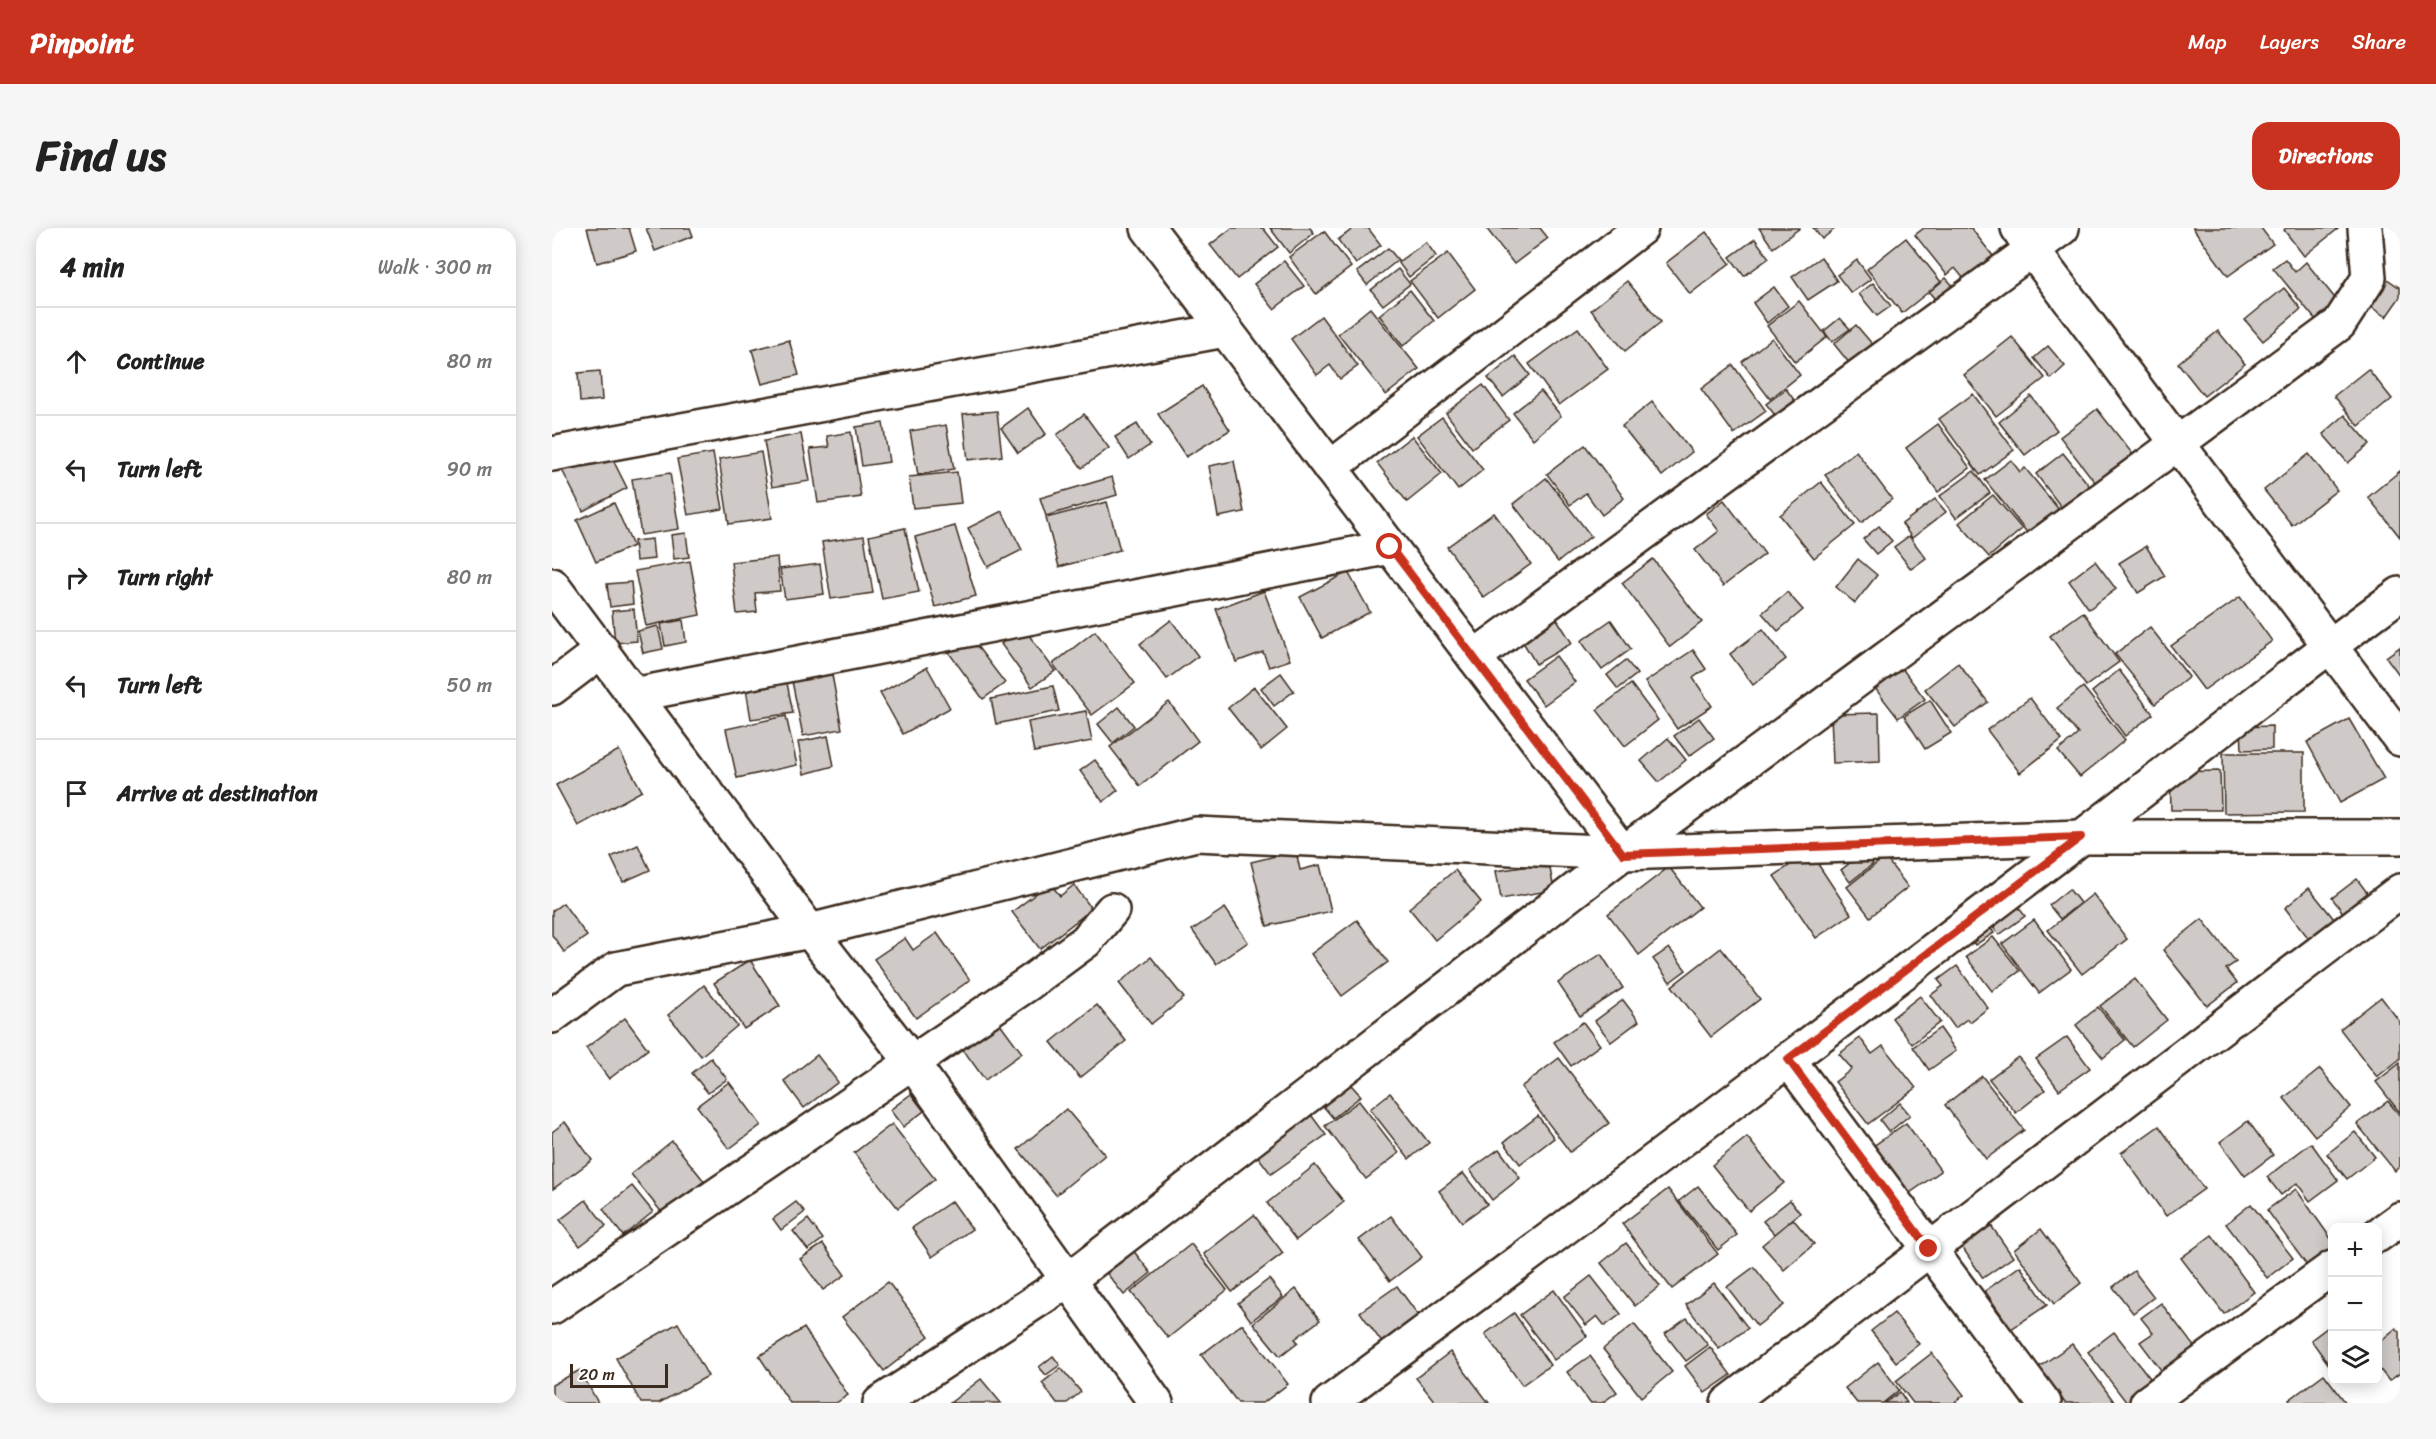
<!DOCTYPE html>
<meta charset="utf-8">
<style>
body{margin:0;font-family:Sriracha,sans-serif;background:#f6f6f6;color:#222}
.controls{position:absolute;right:18px;bottom:18px;display:grid;overflow:hidden;border-radius:12px;box-shadow:0 3px 15px #0003}
.controls button{width:54px;height:54px;display:grid;place-items:center;padding:0;border:0;border-bottom:2px solid #e0e0e0;background:#fff;color:#222;font:30px sans-serif}
.scale{position:absolute;left:18px;bottom:15px;width:98px;box-sizing:border-box;padding-left:6px;border:3px solid #3b2a1e;border-top:0;font-size:16px;line-height:21px;white-space:nowrap;color:#3b2a1e;-webkit-text-stroke:4px #fff;paint-order:stroke}
.stop{position:absolute;width:18px;height:18px;margin:-14px;border:4px solid #c8321e;border-radius:50%;background:#fff}
.stop.end{background:#c8321e;border-color:#fff;box-shadow:0 2px 6px #0008}
.list{margin:0;padding:0;list-style:none}
h2{display:flex;justify-content:space-between;align-items:center;height:78px;margin:0;padding:0 24px;font-size:26px}
h2 small{font-size:20px;font-weight:400;color:#767676}
.list li{display:grid;grid-template-columns:39px 1fr auto;gap:18px;align-items:center;box-sizing:border-box;height:108px;padding:0 24px;border-top:2px solid #e0e0e0}
.list b{display:block;font-size:22px;white-space:nowrap}
.list em{font-size:20px;font-style:normal;color:#767676}
.icon{flex:none;width:33px;height:33px;fill:none;stroke:currentColor;stroke-width:2;stroke-linecap:round;stroke-linejoin:round}
.map{position:relative;flex:none;width:1848px;height:1175px;overflow:hidden;border-radius:18px}
header{display:flex;align-items:center;gap:36px;box-sizing:border-box;height:84px;padding:0 30px;background:#c8321e;color:#fff}
header strong{font-size:28px}
nav{display:flex;gap:33px;margin-inline-start:auto;font-size:21px}
.intro{display:flex;align-items:center;justify-content:space-between;box-sizing:border-box;height:144px;padding:0 36px}
h1{margin:0;font-size:42px}
.button{padding:15px 27px;border-radius:18px;background:#c8321e;color:#fff;font-size:21px;font-weight:700}
main{display:flex;gap:36px;padding:0 36px}
aside{flex:1;background:#fff;border-radius:18px;box-shadow:0 3px 15px #0003}
.map>svg:first-child{display:block}
</style>
<header>
<strong>Pinpoint</strong>
<nav><a>Map</a><a>Layers</a><a>Share</a></nav>
</header>
<div class="intro"><h1>Find us</h1><a class="button">Directions</a></div>
<main>
<aside>
<h2>4 min<small>Walk · 300 m</small></h2>
<ul class="list">
<li><svg class="icon" aria-label="ahead" viewBox="0 0 24 24"><path d="M12 20V5M6 11l6-6 6 6"/></svg><div><b>Continue</b></div><em>80 m</em></li>
<li><svg class="icon" aria-label="left" viewBox="0 0 24 24"><path d="M17 20v-9H6M10 6l-5 5 5 5"/></svg><div><b>Turn left</b></div><em>90 m</em></li>
<li><svg class="icon" aria-label="right" viewBox="0 0 24 24"><path d="M7 20v-9h11M14 6l5 5-5 5"/></svg><div><b>Turn right</b></div><em>80 m</em></li>
<li><svg class="icon" aria-label="left" viewBox="0 0 24 24"><path d="M17 20v-9H6M10 6l-5 5 5 5"/></svg><div><b>Turn left</b></div><em>50 m</em></li>
<li><svg class="icon" aria-label="arrive" viewBox="0 0 24 24"><path d="M6 21V4h12l-3 4 3 4H6"/></svg><div><b>Arrive at destination</b></div></li>
</ul>
</aside>
<div class="map">
<svg width="1848" height="1175" viewBox="0 0 1848 1175">
<rect width="100%" height="100%" fill="#fff"/>
<filter id="ink" filterUnits="userSpaceOnUse"><feTurbulence type="fractalNoise" baseFrequency=".0167" numOctaves="2"/><feDisplacementMap in="SourceGraphic" scale="12" xChannelSelector="R" yChannelSelector="G"/><feConvolveMatrix kernelMatrix="1 2 1 2 8 2 1 2 1" color-interpolation-filters="sRGB"/></filter>
<g filter="url(#ink)">
<g fill="#cfcac7" stroke="#3b2a1e" stroke-width="1.5">
<polygon points="35,0 77,0 84,23 45,35"/>
<polygon points="94,0 138,0 141,8 103,23"/>
<polygon points="680,0 711,0 726,19 685,51 658,17"/>
<polygon points="718,0 758,0 762,5 737,25"/>
<polygon points="802,0 816,0 829,17 804,36 786,12"/>
<polygon points="934,0 988,0 996,10 962,36"/>
<polygon points="1207,0 1248,0 1221,20"/>
<polygon points="1261,0 1284,0 1270,11"/>
<polygon points="1372,0 1419,0 1441,28 1412,51 1403,40 1395,47 1363,7"/>
<polygon points="1641,0 1709,0 1721,16 1676,48"/>
<polygon points="1734,0 1787,0 1752,28 1732,2"/>
<polygon points="772,3 799,39 764,66 737,29"/>
<polygon points="1154,4 1178,35 1138,66 1114,35"/>
<polygon points="1354,10 1389,54 1350,85 1315,41"/>
<polygon points="1203,11 1217,30 1192,48 1178,29"/>
<polygon points="874,14 884,28 857,49 846,34"/>
<polygon points="836,20 846,32 815,57 805,44"/>
<polygon points="896,25 923,61 886,90 858,53"/>
<polygon points="1269,29 1285,53 1256,72 1240,49"/>
<polygon points="1733,31 1743,44 1754,34 1790,79 1768,97 1721,40"/>
<polygon points="1305,32 1319,51 1299,65 1285,47"/>
<polygon points="732,33 752,58 722,81 702,56"/>
<polygon points="846,41 858,56 831,77 819,62"/>
<polygon points="1831,48 1848,60 1848,69 1834,89 1813,75"/>
<polygon points="1394,50 1404,61 1387,76 1377,64"/>
<polygon points="1075,53 1109,94 1073,123 1039,82"/>
<polygon points="1321,55 1339,78 1325,88 1307,66"/>
<polygon points="1222,59 1236,78 1215,95 1201,75"/>
<polygon points="1732,60 1749,81 1711,113 1693,92"/>
<polygon points="858,62 882,93 851,118 827,87"/>
<polygon points="1247,73 1275,109 1243,134 1215,98"/>
<polygon points="818,80 867,141 834,167 786,106"/>
<polygon points="769,88 806,138 788,151 778,137 765,147 739,111"/>
<polygon points="1288,90 1298,101 1280,114 1272,103"/>
<polygon points="1304,97 1321,117 1298,136 1282,116"/>
<polygon points="1026,100 1056,141 1007,177 977,136"/>
<polygon points="1666,103 1693,136 1652,168 1626,135"/>
<polygon points="1460,109 1493,150 1444,188 1412,147"/>
<polygon points="1220,110 1248,147 1218,171 1190,134"/>
<polygon points="237,112 247,147 210,156 200,122"/>
<polygon points="1496,118 1513,138 1499,151 1482,130"/>
<polygon points="963,128 978,147 951,169 936,150"/>
<polygon points="1181,137 1214,183 1182,206 1149,161"/>
<polygon points="1816,141 1840,171 1807,198 1782,168"/>
<polygon points="48,143 50,172 28,174 26,145"/>
<polygon points="931,157 957,192 920,220 894,185"/>
<polygon points="650,158 678,202 634,229 606,186"/>
<polygon points="1234,161 1243,173 1223,187 1214,176"/>
<polygon points="989,163 1009,188 981,211 961,185"/>
<polygon points="1421,166 1462,222 1428,247 1387,191"/>
<polygon points="1479,168 1505,202 1473,227 1447,194"/>
<polygon points="1100,174 1140,224 1110,248 1070,198"/>
<polygon points="476,180 494,206 466,225 449,200"/>
<polygon points="1545,181 1583,229 1546,258 1508,209"/>
<polygon points="445,183 450,228 416,232 411,186"/>
<polygon points="532,186 557,220 530,240 505,207"/>
<polygon points="1793,187 1818,216 1796,235 1771,206"/>
<polygon points="890,189 931,242 906,262 865,208"/>
<polygon points="331,195 337,234 310,238 304,199"/>
<polygon points="585,196 598,217 577,231 563,209"/>
<polygon points="1386,196 1418,240 1386,264 1354,220"/>
<polygon points="394,197 402,241 366,247 358,203"/>
<polygon points="299,204 309,269 266,275 258,221 277,219 275,208"/>
<polygon points="249,206 258,253 220,259 212,213"/>
<polygon points="860,208 890,246 855,274 825,235"/>
<polygon points="1033,217 1072,270 1050,287 1034,265 1018,277 995,246"/>
<polygon points="55,220 75,260 31,283 7,236"/>
<polygon points="1304,223 1340,271 1309,295 1273,247"/>
<polygon points="209,224 220,290 177,296 167,231"/>
<polygon points="161,225 171,281 136,287 125,231"/>
<polygon points="1511,225 1544,266 1516,288 1484,246"/>
<polygon points="1757,226 1785,262 1740,297 1712,262"/>
<polygon points="1459,232 1468,244 1473,240 1508,283 1477,307 1433,252"/>
<polygon points="682,233 692,284 666,289 657,238"/>
<polygon points="1422,243 1438,265 1404,290 1388,268"/>
<polygon points="1848,243 1848,309 1816,269"/>
<polygon points="405,244 409,275 361,280 357,249"/>
<polygon points="118,245 127,301 89,307 80,251"/>
<polygon points="560,249 565,267 494,288 488,270"/>
<polygon points="994,250 1039,308 1006,334 961,276"/>
<polygon points="1269,254 1303,297 1262,330 1228,287"/>
<polygon points="1441,267 1470,301 1437,329 1407,295"/>
<polygon points="1383,271 1394,284 1360,310 1350,296"/>
<polygon points="1172,272 1213,326 1171,358 1143,322 1167,303 1154,286"/>
<polygon points="555,274 568,322 507,339 494,290"/>
<polygon points="62,275 81,318 44,334 25,292"/>
<polygon points="450,283 470,322 436,339 416,300"/>
<polygon points="942,285 979,336 932,370 895,319"/>
<polygon points="403,298 424,368 383,379 363,309"/>
<polygon points="1327,298 1340,313 1324,326 1311,311"/>
<polygon points="353,300 367,364 330,371 317,308"/>
<polygon points="134,305 137,329 122,331 119,307"/>
<polygon points="312,308 321,365 279,371 270,314"/>
<polygon points="1357,308 1374,330 1359,341 1342,319"/>
<polygon points="100,311 102,331 84,333 82,313"/>
<polygon points="1594,318 1613,348 1586,365 1567,335"/>
<polygon points="225,329 228,363 203,365 205,384 185,386 179,334"/>
<polygon points="1101,331 1150,394 1118,419 1070,355"/>
<polygon points="1306,331 1325,347 1303,375 1284,359"/>
<polygon points="138,333 148,387 94,398 83,343"/>
<polygon points="1543,333 1564,361 1537,381 1517,353"/>
<polygon points="268,336 272,366 233,371 228,341"/>
<polygon points="796,344 818,384 770,410 748,369"/>
<polygon points="79,354 81,376 58,379 55,356"/>
<polygon points="712,363 738,432 717,439 711,424 684,434 664,381"/>
<polygon points="1235,364 1251,382 1226,403 1210,385"/>
<polygon points="1688,369 1720,413 1652,462 1619,418"/>
<polygon points="82,381 85,413 63,415 60,383"/>
<polygon points="1531,384 1567,434 1534,458 1498,408"/>
<polygon points="1003,388 1020,415 984,436 968,409"/>
<polygon points="131,392 134,414 113,418 109,396"/>
<polygon points="619,392 646,428 615,451 588,416"/>
<polygon points="1059,392 1079,421 1050,442 1029,413"/>
<polygon points="106,398 111,421 91,425 86,403"/>
<polygon points="471,399 503,443 480,459 449,416"/>
<polygon points="1598,399 1637,449 1603,476 1563,426"/>
<polygon points="1211,401 1234,431 1201,457 1178,426"/>
<polygon points="543,403 583,455 540,487 501,436"/>
<polygon points="418,409 453,455 431,471 397,425"/>
<polygon points="1848,419 1848,448 1834,429"/>
<polygon points="1141,422 1154,441 1141,450 1160,478 1125,501 1093,454"/>
<polygon points="1004,428 1023,454 992,477 972,451"/>
<polygon points="1074,432 1085,446 1066,461 1055,447"/>
<polygon points="1406,435 1436,474 1403,499 1373,461"/>
<polygon points="278,436 290,501 251,508 238,443"/>
<polygon points="375,439 398,480 351,506 328,465"/>
<polygon points="1349,439 1373,471 1346,490 1322,459"/>
<polygon points="1567,442 1601,486 1573,508 1540,464"/>
<polygon points="729,445 742,463 722,478 709,460"/>
<polygon points="235,455 241,485 199,491 194,461"/>
<polygon points="1079,456 1106,492 1073,518 1045,482"/>
<polygon points="501,458 507,483 444,496 439,471"/>
<polygon points="702,459 735,501 709,522 676,480"/>
<polygon points="1531,459 1573,512 1528,549 1506,523 1526,506 1505,480"/>
<polygon points="1478,470 1510,512 1468,545 1435,502"/>
<polygon points="1378,472 1399,505 1373,521 1352,488"/>
<polygon points="617,474 646,513 588,558 558,519"/>
<polygon points="567,479 582,498 561,515 546,496"/>
<polygon points="534,483 540,513 482,524 476,494"/>
<polygon points="1327,485 1328,533 1281,535 1279,486"/>
<polygon points="234,488 245,537 185,550 174,501"/>
<polygon points="1147,490 1162,510 1137,528 1122,508"/>
<polygon points="1797,491 1832,551 1788,575 1755,514"/>
<polygon points="1720,498 1720,521 1690,522 1689,499"/>
<polygon points="276,508 282,538 252,546 246,514"/>
<polygon points="1116,510 1134,532 1107,554 1089,533"/>
<polygon points="67,522 90,563 26,598 4,557"/>
<polygon points="1671,525 1752,525 1752,584 1672,585"/>
<polygon points="543,532 566,562 551,574 528,543"/>
<polygon points="1668,543 1669,582 1619,582 1618,544"/>
<polygon points="86,617 98,642 71,654 59,629"/>
<polygon points="744,623 748,642 768,637 779,683 715,698 699,634"/>
<polygon points="1258,624 1299,686 1264,710 1222,648"/>
<polygon points="1312,624 1321,636 1298,654 1289,642"/>
<polygon points="1333,629 1356,659 1318,689 1295,659"/>
<polygon points="997,635 1002,662 949,671 944,643"/>
<polygon points="1117,639 1148,679 1087,727 1056,686"/>
<polygon points="903,642 929,674 883,712 857,680"/>
<polygon points="1805,651 1817,667 1792,686 1780,670"/>
<polygon points="498,655 508,668 522,657 540,681 488,721 460,684"/>
<polygon points="1757,660 1782,691 1758,712 1733,680"/>
<polygon points="1517,661 1528,675 1508,691 1497,677"/>
<polygon points="1541,666 1575,711 1530,746 1496,702"/>
<polygon points="1462,673 1473,688 1447,707 1436,693"/>
<polygon points="11,675 35,708 12,724 0,707 0,683"/>
<polygon points="673,680 696,714 664,736 640,702"/>
<polygon points="1650,691 1684,734 1674,741 1685,755 1655,778 1611,722"/>
<polygon points="805,692 836,734 790,768 759,726"/>
<polygon points="1433,692 1442,705 1423,717 1414,704"/>
<polygon points="1482,692 1519,741 1487,765 1450,716"/>
<polygon points="385,705 418,752 364,790 322,731 353,710 361,722"/>
<polygon points="1441,709 1468,743 1440,763 1414,729"/>
<polygon points="1117,720 1134,742 1118,754 1101,731"/>
<polygon points="1169,720 1208,771 1159,809 1120,758"/>
<polygon points="1049,726 1071,760 1028,788 1006,755"/>
<polygon points="599,729 632,770 599,796 567,755"/>
<polygon points="198,732 228,778 192,801 162,755"/>
<polygon points="1405,738 1436,780 1418,794 1415,791 1403,800 1379,767 1391,758 1386,752"/>
<polygon points="1583,751 1615,792 1581,819 1548,778"/>
<polygon points="152,757 185,798 149,828 116,787"/>
<polygon points="1368,768 1388,794 1360,816 1340,790"/>
<polygon points="1829,769 1848,794 1848,831 1825,849 1788,801"/>
<polygon points="1071,772 1087,793 1059,814 1043,793"/>
<polygon points="545,777 574,813 528,850 499,814"/>
<polygon points="1546,779 1573,812 1551,830 1524,797"/>
<polygon points="73,790 96,821 57,851 34,820"/>
<polygon points="447,794 470,825 433,852 410,820"/>
<polygon points="1031,794 1048,817 1019,838 1002,814"/>
<polygon points="1388,800 1404,823 1377,842 1361,819"/>
<polygon points="1515,809 1538,840 1507,862 1484,831"/>
<polygon points="1308,810 1320,826 1331,818 1364,860 1316,896 1283,854 1300,841 1287,826"/>
<polygon points="265,827 286,854 252,880 232,853"/>
<polygon points="1466,829 1493,862 1464,885 1437,851"/>
<polygon points="159,830 175,851 156,865 140,845"/>
<polygon points="1007,830 1057,895 1018,924 969,859"/>
<polygon points="1848,835 1848,885 1824,854"/>
<polygon points="1768,841 1799,879 1763,908 1732,870"/>
<polygon points="790,847 809,868 781,890 761,866"/>
<polygon points="1430,848 1472,902 1434,931 1393,877"/>
<polygon points="177,854 209,897 177,921 145,878"/>
<polygon points="838,865 877,915 857,931 818,881"/>
<polygon points="359,866 372,883 351,899 338,882"/>
<polygon points="807,873 847,925 814,951 773,898"/>
<polygon points="1836,873 1848,888 1848,938 1843,943 1805,896"/>
<polygon points="1348,875 1358,887 1337,904 1328,892"/>
<polygon points="751,876 774,907 719,946 696,915"/>
<polygon points="514,881 553,927 504,967 466,921"/>
<polygon points="986,888 1002,910 968,936 952,914"/>
<polygon points="1696,893 1721,927 1693,948 1668,914"/>
<polygon points="13,894 40,932 1,961 0,904"/>
<polygon points="1354,895 1389,943 1355,967 1320,919"/>
<polygon points="340,896 383,951 346,980 302,925"/>
<polygon points="1607,898 1652,961 1614,988 1569,925"/>
<polygon points="1803,904 1823,929 1795,951 1775,926"/>
<polygon points="1195,909 1232,955 1197,983 1160,937"/>
<polygon points="120,913 152,953 111,986 79,946"/>
<polygon points="1759,915 1786,952 1758,973 1745,955 1729,967 1715,949"/>
<polygon points="947,921 968,950 940,972 918,942"/>
<polygon points="763,937 792,974 744,1012 715,975"/>
<polygon points="911,945 935,976 910,994 887,963"/>
<polygon points="80,958 101,984 71,1008 51,981"/>
<polygon points="1146,958 1185,1007 1166,1022 1127,973"/>
<polygon points="1116,961 1166,1026 1120,1061 1070,996"/>
<polygon points="1744,961 1780,1012 1780,1021 1756,1039 1715,982"/>
<polygon points="34,972 54,998 28,1018 8,992"/>
<polygon points="1238,972 1248,985 1222,1006 1211,993"/>
<polygon points="400,973 420,1001 380,1029 360,1000"/>
<polygon points="244,974 253,984 229,1002 221,991"/>
<polygon points="1699,976 1741,1030 1715,1050 1674,996"/>
<polygon points="702,987 731,1025 680,1064 652,1026"/>
<polygon points="839,988 870,1029 838,1053 807,1012"/>
<polygon points="256,991 271,1011 256,1022 241,1003"/>
<polygon points="1241,991 1262,1016 1232,1042 1210,1017"/>
<polygon points="1438,996 1461,1029 1431,1050 1408,1016"/>
<polygon points="1489,1001 1529,1055 1502,1076 1462,1022"/>
<polygon points="1660,1007 1702,1064 1672,1086 1629,1030"/>
<polygon points="1074,1015 1108,1058 1083,1078 1049,1035"/>
<polygon points="271,1016 293,1047 271,1062 248,1031"/>
<polygon points="576,1016 599,1045 572,1067 549,1038"/>
<polygon points="639,1016 675,1062 616,1110 579,1064"/>
<polygon points="1468,1038 1495,1077 1459,1101 1433,1063"/>
<polygon points="1202,1039 1232,1077 1205,1098 1175,1059"/>
<polygon points="1582,1043 1602,1069 1581,1085 1561,1059"/>
<polygon points="1039,1048 1069,1086 1053,1098 1045,1088 1034,1097 1012,1069"/>
<polygon points="717,1051 731,1069 699,1093 686,1075"/>
<polygon points="336,1054 377,1108 332,1143 290,1089"/>
<polygon points="1162,1055 1196,1100 1167,1121 1134,1077"/>
<polygon points="845,1058 870,1092 833,1119 808,1084"/>
<polygon points="744,1061 768,1092 743,1111 746,1114 728,1128 701,1095"/>
<polygon points="1002,1062 1035,1108 1002,1132 968,1087"/>
<polygon points="1609,1075 1644,1121 1612,1146 1588,1114 1601,1105 1589,1090"/>
<polygon points="962,1085 998,1137 970,1157 933,1106"/>
<polygon points="1342,1085 1367,1116 1344,1134 1319,1103"/>
<polygon points="1135,1090 1156,1117 1134,1133 1113,1106"/>
<polygon points="126,1095 156,1148 107,1175 89,1175 64,1130"/>
<polygon points="690,1096 736,1156 711,1175 686,1175 649,1127"/>
<polygon points="1082,1096 1120,1144 1089,1169 1051,1121"/>
<polygon points="1780,1096 1780,1141 1759,1112"/>
<polygon points="252,1100 296,1167 284,1175 238,1175 207,1128"/>
<polygon points="1844,1100 1848,1104 1848,1145 1837,1153 1826,1139 1826,1115"/>
<polygon points="1562,1104 1601,1154 1575,1175 1536,1124"/>
<polygon points="1520,1116 1563,1175 1513,1175 1487,1139"/>
<polygon points="1158,1119 1179,1147 1153,1165 1133,1138"/>
<polygon points="898,1124 937,1175 884,1175 864,1150"/>
<polygon points="1380,1125 1412,1167 1402,1175 1361,1175 1344,1153"/>
<polygon points="501,1128 508,1137 494,1147 487,1139"/>
<polygon points="1038,1128 1065,1164 1050,1175 1038,1175 1015,1144"/>
<polygon points="1326,1134 1347,1162 1331,1175 1305,1175 1293,1160"/>
<polygon points="509,1140 529,1164 515,1175 505,1175 490,1155"/>
<polygon points="28,1142 46,1175 0,1175 0,1157"/>
<polygon points="1772,1146 1794,1175 1739,1175 1737,1172"/>
<polygon points="429,1151 449,1175 398,1175"/>
<polygon points="1348,1164 1355,1175 1333,1175"/>
</g>
<g fill="none" stroke-linecap="round" stroke-linejoin="round">
<defs>
<g id="street">
<polyline points="596,0 1071,625"/>
<polyline points="1466,0 1480,22 1848,511"/>
<polyline points="0,226 673,102"/>
<polyline points="778,240 1089,0"/>
<polyline points="0,357 258,703 359,833 604,1175"/>
<polyline points="922,429 1510,0"/>
<polyline points="0,460 50,422"/>
<polyline points="82,467 838,319"/>
<polyline points="0,788 64,741 258,703 644,606 1071,625 1529,609 1848,609"/>
<polyline points="1236,831 1492,1175"/>
<polyline points="1826,1007 1848,991"/>
<polyline points="0,1079 477,755 534,713 560,682"/>
<polyline points="328,1175 515,1053 1071,625 1787,96 1817,50 1813,0"/>
<path d="M777,1175C1029,989 1278,801 1526,612C1634,530 1739,445 1848,366"/>
<polyline points="1176,1175 1848,663"/>
<polyline points="1595,1175 1780,1040"/>
</g>
</defs>
<use href="#street" stroke="#3b2a1e" stroke-width="38"/>
<use href="#street" stroke="#fff" stroke-width="33"/>
</g>
</g>
<g fill="none" stroke-linecap="round" stroke-linejoin="round" filter="url(#ink)">
<polyline stroke="#c8321e" stroke-width="8" points="838,319 1071,626 1529,609 1236,831 1377,1021"/>
</g>
</svg>
<div class="controls">
<button>+</button>
<button>−</button>
<button><svg class="icon" aria-label="layers" viewBox="0 0 24 24"><path d="M12 4l9 5-9 5-9-5zM3 14l9 5 9-5"/></svg></button>
</div>
<div class="scale">20 m</div>
<div class="stop" style="left:838px;top:319px"></div>
<div class="stop end" style="left:1377px;top:1021px"></div>
</div>
</main>
